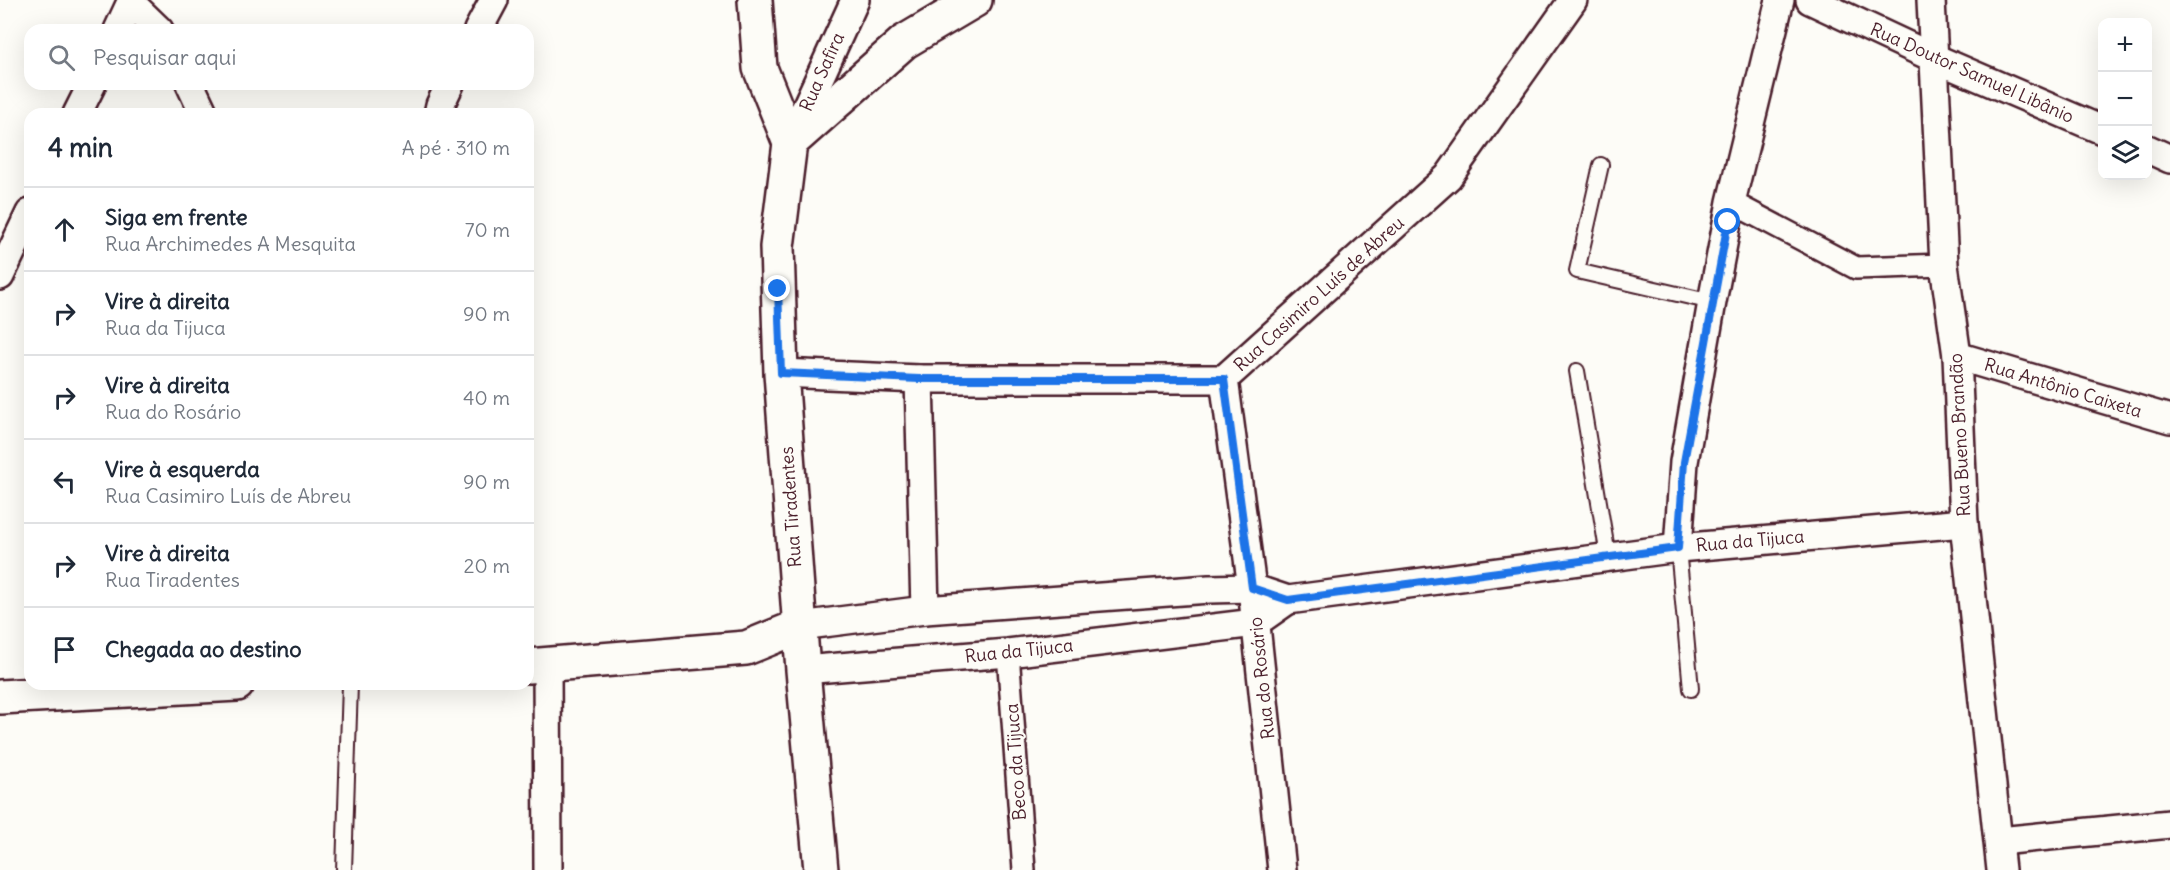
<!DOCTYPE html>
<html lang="pt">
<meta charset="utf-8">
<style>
body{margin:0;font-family:Delius,sans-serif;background:#f6f6f7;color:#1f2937}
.controls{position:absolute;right:18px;top:18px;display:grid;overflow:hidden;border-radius:12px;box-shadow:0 6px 24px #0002}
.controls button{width:54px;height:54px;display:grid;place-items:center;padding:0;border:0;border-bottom:2px solid #e0e1e3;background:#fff;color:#1f2937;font:30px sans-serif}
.stop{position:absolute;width:18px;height:18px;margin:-14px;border:4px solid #1a73e8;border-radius:50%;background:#fff}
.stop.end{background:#1a73e8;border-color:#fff;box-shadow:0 2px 6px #0008}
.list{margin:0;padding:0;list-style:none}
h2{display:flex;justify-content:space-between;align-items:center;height:78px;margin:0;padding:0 24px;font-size:26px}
h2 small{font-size:20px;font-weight:400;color:#747a83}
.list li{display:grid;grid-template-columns:39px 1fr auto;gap:18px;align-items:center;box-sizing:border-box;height:84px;padding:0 24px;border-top:2px solid #e0e1e3}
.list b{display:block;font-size:22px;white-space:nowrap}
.list p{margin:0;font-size:20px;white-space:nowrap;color:#747a83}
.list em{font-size:20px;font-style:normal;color:#747a83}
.icon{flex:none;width:33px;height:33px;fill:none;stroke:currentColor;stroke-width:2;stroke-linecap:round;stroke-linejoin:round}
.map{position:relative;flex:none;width:2170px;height:870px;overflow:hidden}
.search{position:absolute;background:#fff;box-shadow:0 6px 24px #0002;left:24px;top:24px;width:510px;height:66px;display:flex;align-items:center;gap:15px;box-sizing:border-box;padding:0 21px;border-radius:18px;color:#747a83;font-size:22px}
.panel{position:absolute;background:#fff;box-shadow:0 6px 24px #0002;left:24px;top:108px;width:510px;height:582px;border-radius:18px}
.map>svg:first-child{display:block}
</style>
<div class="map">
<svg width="2170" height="870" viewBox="0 0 2170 870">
<rect width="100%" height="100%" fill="#fdfcf7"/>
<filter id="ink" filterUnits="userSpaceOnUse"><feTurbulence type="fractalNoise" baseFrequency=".0167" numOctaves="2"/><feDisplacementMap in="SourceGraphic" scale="12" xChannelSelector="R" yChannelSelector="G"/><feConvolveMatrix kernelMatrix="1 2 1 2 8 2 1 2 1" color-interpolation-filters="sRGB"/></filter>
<g filter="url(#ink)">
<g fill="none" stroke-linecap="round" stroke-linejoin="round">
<defs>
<g id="service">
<polyline points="1601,165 1577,271 1712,302"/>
<polyline points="1577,371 1608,556"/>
<polyline points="1678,548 1691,689"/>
<polyline points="344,870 350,684"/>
</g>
<g id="pedestrian">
<polyline points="1731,202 1856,268 1944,265"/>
<polyline points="1008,653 1024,870"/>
</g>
<g id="minor">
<polyline points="1810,0 1934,58 2102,130"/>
<polyline points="1931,0 1944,265 1957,356 1964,523 2001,870"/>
<polyline points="131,3 159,30"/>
<polyline points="118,30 132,0"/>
<polyline points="478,30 494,0"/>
<polyline points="190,84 204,114"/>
<polyline points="77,114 92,84"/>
<polyline points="438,114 440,105 450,84"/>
<polyline points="792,138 855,0"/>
<polyline points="2148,149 2170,159"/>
<polyline points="0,276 30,213"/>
<polyline points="1957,356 2170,419"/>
<polyline points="781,373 919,379 1224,379 1448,177 1573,0"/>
<polyline points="919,379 925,610"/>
<polyline points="1224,379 1252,588 1282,870"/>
<polyline points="1678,548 1684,462 1712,302 1731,202 1780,0"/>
<polyline points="800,626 925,610 1209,589 1252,588 1288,600 1678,548 1964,523"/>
<polyline points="547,665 548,870"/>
<polyline points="803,670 1008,653 1255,623 1288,600"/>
<polyline points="1999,841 2170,824"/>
</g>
<g id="tertiary">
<polyline points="755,0 760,68 790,143 777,247 781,373 803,670 821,870"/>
<polyline points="790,143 904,42 975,0"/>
<polyline points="528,666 746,648 800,626"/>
<polyline points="0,697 237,684"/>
</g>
</defs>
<use href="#service" stroke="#4a1f2b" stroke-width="18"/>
<use href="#pedestrian" stroke="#4a1f2b" stroke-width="26"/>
<use href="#minor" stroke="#4a1f2b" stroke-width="32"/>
<use href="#tertiary" stroke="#4a1f2b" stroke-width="38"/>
<use href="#service" stroke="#fdfcf7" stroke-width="14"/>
<use href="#pedestrian" stroke="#fdfcf7" stroke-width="21"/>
<use href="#minor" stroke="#fdfcf7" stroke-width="27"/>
<use href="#tertiary" stroke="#fdfcf7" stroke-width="33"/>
</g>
</g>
<g fill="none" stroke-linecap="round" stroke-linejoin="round" filter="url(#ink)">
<polyline stroke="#1a73e8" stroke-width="8" points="778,289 781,373 919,379 1224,379 1252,588 1288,600 1678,548 1684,462 1728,222"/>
</g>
<g text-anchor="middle" stroke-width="4.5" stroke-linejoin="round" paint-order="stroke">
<g font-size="18" fill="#4a1f2b" stroke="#fdfcf7">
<text transform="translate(822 72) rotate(-66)" y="6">Rua Safira</text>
<text transform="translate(1972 73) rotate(24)" y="6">Rua Doutor Samuel Libânio</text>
<text transform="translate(1319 294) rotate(-42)" y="6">Rua Casimiro Luís de Abreu</text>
<text transform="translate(2063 388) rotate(17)" y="6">Rua Antônio Caixeta</text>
<text transform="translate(1960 435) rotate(-93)" y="6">Rua Bueno Brandão</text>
<text transform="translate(791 507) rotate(-94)" y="6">Rua Tiradentes</text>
<text transform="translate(1750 541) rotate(-5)" y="6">Rua da Tijuca</text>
<text transform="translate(1019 651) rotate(-6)" y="6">Rua da Tijuca</text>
<text transform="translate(1262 678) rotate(-96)" y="6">Rua do Rosário</text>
<text transform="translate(1016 762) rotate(-94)" y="6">Beco da Tijuca</text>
</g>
</g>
</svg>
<div class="controls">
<button>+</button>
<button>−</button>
<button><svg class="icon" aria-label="layers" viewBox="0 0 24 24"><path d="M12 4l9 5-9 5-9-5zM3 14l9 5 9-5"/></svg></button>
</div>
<div class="stop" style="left:1728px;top:222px"></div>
<div class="stop end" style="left:778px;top:289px"></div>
<div class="search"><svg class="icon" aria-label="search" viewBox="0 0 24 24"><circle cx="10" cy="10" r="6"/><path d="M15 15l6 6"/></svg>Pesquisar aqui</div>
<section class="panel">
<h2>4 min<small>A pé · 310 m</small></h2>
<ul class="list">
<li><svg class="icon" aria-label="ahead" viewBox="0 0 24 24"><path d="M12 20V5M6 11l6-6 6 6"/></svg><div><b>Siga em frente</b><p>Rua Archimedes A Mesquita</p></div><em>70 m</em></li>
<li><svg class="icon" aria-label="right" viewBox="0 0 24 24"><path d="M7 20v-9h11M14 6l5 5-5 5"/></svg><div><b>Vire à direita</b><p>Rua da Tijuca</p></div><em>90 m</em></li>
<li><svg class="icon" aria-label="right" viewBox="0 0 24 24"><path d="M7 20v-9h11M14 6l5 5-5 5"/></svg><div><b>Vire à direita</b><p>Rua do Rosário</p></div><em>40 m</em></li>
<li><svg class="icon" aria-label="left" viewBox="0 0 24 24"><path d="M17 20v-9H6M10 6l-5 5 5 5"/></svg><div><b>Vire à esquerda</b><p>Rua Casimiro Luís de Abreu</p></div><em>90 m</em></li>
<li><svg class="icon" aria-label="right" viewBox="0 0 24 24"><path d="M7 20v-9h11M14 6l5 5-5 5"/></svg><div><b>Vire à direita</b><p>Rua Tiradentes</p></div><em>20 m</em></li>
<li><svg class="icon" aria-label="arrive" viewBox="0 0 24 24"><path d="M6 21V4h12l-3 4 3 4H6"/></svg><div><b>Chegada ao destino</b></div></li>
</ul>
</section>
</div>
